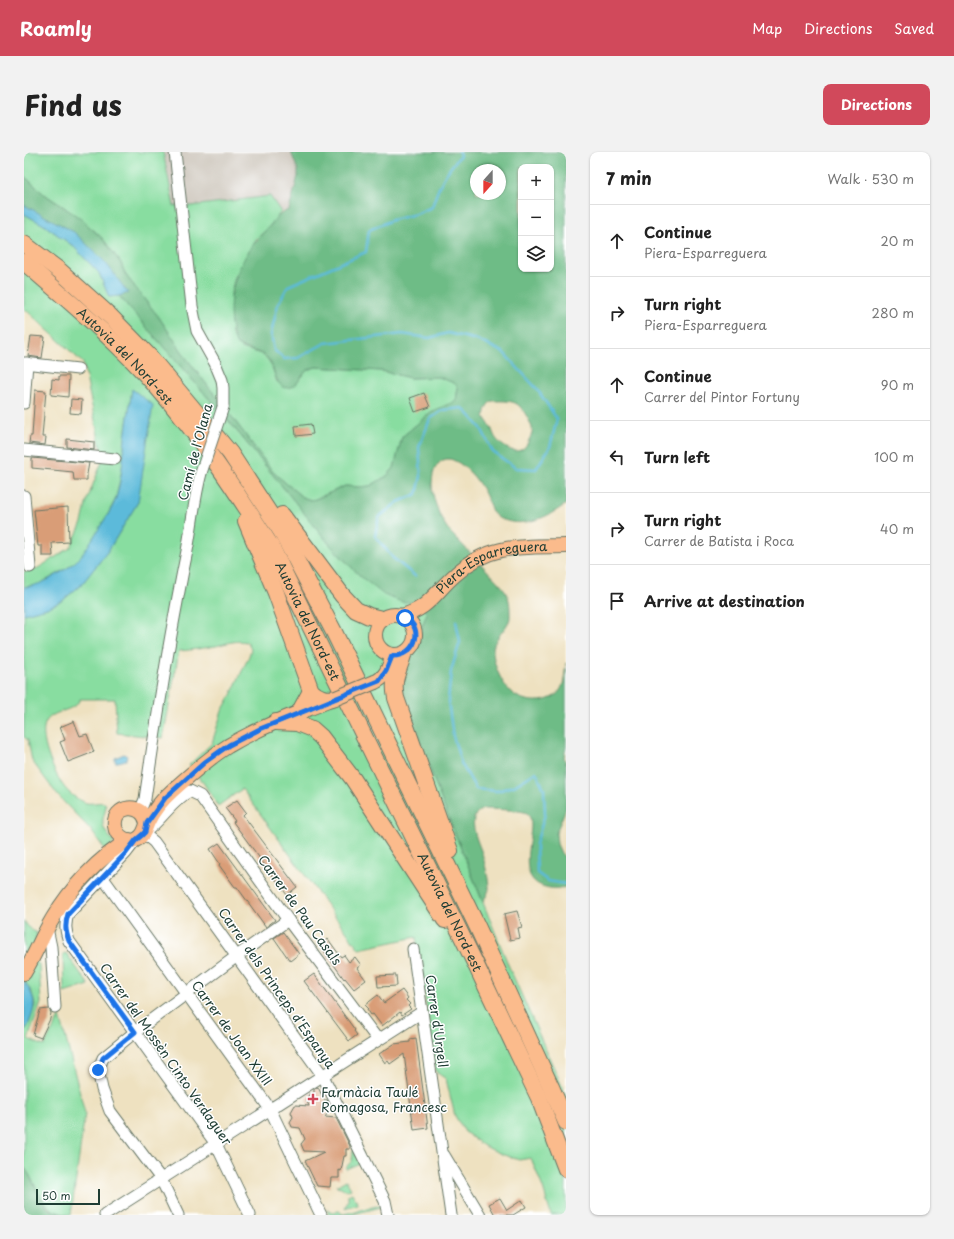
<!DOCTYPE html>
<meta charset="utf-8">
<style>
body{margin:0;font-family:"Playpen Sans",sans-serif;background:#f2f2f2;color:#222}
.controls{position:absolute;right:12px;top:12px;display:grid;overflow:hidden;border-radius:8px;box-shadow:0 1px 3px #0004}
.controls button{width:36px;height:36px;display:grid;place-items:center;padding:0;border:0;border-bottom:1px solid #e0e0e0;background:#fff;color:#222;font:20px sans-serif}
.compass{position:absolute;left:446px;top:12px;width:36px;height:36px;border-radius:50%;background:#fff;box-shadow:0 1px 3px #0004;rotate:201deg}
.scale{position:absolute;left:12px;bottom:10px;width:64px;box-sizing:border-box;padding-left:4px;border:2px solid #1f3d34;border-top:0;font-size:11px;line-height:14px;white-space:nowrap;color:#1f3d34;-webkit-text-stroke:3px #fff;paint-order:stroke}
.stop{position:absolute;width:12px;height:12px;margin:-9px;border:3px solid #1a73e8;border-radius:50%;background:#fff}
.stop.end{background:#1a73e8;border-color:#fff;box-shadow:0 1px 4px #0008}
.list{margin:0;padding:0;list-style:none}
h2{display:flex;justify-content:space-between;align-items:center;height:52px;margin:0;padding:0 16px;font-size:17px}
h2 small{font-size:13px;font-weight:400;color:#767676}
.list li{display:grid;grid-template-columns:26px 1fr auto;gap:12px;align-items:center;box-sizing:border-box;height:72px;padding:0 16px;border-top:1px solid #e0e0e0}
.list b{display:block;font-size:15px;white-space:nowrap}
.list p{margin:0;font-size:13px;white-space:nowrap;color:#767676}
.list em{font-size:13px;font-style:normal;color:#767676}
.icon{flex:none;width:22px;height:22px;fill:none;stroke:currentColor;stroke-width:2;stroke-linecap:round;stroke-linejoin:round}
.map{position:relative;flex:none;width:542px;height:1063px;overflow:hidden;border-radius:8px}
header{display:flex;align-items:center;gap:24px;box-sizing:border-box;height:56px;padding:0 20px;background:#d1495b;color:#fff}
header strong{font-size:19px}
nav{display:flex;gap:22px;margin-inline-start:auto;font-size:14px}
.intro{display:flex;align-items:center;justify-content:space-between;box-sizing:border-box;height:96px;padding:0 24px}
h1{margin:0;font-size:28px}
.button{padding:10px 18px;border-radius:8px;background:#d1495b;color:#fff;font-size:14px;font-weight:700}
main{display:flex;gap:24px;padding:0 24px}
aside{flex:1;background:#fff;border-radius:8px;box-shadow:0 1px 3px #0004}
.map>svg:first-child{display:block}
</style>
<header>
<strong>Roamly</strong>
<nav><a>Map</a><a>Directions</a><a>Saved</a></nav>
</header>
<div class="intro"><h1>Find us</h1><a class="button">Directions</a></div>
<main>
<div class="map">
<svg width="542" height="1063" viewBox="0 0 542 1063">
<rect width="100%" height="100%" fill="#fff"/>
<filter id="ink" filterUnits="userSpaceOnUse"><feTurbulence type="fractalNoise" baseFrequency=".025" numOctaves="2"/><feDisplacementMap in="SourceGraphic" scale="8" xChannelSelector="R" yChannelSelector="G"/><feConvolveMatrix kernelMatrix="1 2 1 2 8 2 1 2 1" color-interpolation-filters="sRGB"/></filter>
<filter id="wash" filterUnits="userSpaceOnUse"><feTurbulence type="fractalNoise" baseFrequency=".012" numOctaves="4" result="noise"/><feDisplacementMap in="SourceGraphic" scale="16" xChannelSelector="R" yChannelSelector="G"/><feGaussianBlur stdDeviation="0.9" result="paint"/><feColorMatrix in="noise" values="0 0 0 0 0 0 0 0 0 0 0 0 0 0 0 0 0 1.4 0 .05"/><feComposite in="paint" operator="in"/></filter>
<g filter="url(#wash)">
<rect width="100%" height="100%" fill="#eee1c0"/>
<polygon fill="#cac3b8" points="139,0 267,0 274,18 274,24 265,58 257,60 246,44 167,54 150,54"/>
<g fill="#88dda0" stroke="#548d6a">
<path d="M0,0H139L150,54H167L246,44L257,60L243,77L232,87L211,125L207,140V166L208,183L216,195C221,198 226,198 231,200C247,204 248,216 253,230H274L283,218L292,215L357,219L386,226L415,225L430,231L434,235L432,249L407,260L378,285L370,316L363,324L346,334L336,335L321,334L292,347L287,348L278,345L249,320L211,269L163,207L134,164L121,148L101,122L97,111L79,87L72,80L40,55L20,42L0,24Z"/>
<path d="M0,62L20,73L49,94L75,121L85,145L95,144L208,273L307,394L336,424L393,450L403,461L399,472L394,495L388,502L375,533L419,652L486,817L542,943V1063H527L519,1036L507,1006L495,1008L480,1003L460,994L441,980L431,964L422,927L412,920L392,785L335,797L218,637L194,654L175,624L165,613L188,591L198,559L206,545L225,504L227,497L223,490C212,488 203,491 192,494C180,496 168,498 155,499L139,586L93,581L91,547H56C51,560 32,557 23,568C12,582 31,624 41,636C45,641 51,646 58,649C65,654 73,649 81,651C83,657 80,661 79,667C77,676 85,684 90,690L82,699L66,677L35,645L8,609L4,588L0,585V462L23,456L38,449L58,432L84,399L114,350L108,238L101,284L98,317L92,346L84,362L61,400L55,407L42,417L14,433L0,435V420L14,416L46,396L58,371L63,348L79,307L59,211L0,156Z"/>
<path d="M0,769L6,777L13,781L8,807L15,812L17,851L4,887L20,894L36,864L61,961L47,1063C17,1063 15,1034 0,1015V880L4,874L11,853L8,841L0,828Z"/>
<polygon points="42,801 65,833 40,841 39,802"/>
<polygon points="329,998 330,998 336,1011 322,1017 322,1015 328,1009"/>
<polygon points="322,1028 327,1037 323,1039 317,1035 312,1034"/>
<polygon points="328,1041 334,1052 321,1056 324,1049 324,1043"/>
<polygon points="357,1053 357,1055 326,1063 305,1063 303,1058 304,1057 309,1060 315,1059 319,1062"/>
</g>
<g fill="#6ebc86" stroke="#467c5d" fill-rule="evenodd">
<path d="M267,0H542V352C526,364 501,376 480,368C476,367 473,366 470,362C466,358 466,351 463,346C457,332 444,314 429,308C424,306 419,307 415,311C399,328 414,366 427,381L476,432C485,442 486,449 486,463C486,466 486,468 484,471C479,481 468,488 469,500C470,514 477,531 488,541C502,553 533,553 539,532C541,525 541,518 542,511V595L540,605L542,613V656L532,681L533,692L537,701L542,706V735C533,737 527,737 518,734C487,722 517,673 503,661C498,658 467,657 460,657C440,662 454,690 458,701C460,708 465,728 465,736C465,740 461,746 459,750L419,652L375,533L382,509L394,495L399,472L403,461L393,450H378L360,443L336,424L307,394L208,273L95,144L104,141L21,66L0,53V24L20,42L56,66L79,87L97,111L101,122L121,148L134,164L163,207L211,269L249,320L278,345L287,348L292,347L321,334L336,335L346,334L363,324L370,316L378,285L407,260L432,249L434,235L430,231L415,225L386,226L357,219L292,215C278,217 279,228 269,234C252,243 251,216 245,208C238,198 222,199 212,192C197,151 212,107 243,77C251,69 253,62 265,58L274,24V18ZM497,15H527V117H497ZM452,18H476V42H452ZM468,249C475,249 487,248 493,252C499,256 506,269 508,276C509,280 507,284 505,288C499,303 487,301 476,291C470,285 470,283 467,275C465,272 462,268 460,265C461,258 462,253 468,249Z"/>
<path d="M0,1015C9,1026 17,1052 27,1058C32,1060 38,1061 42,1063H0Z"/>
</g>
<g fill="#5cbada" stroke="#3e7c87">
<polygon points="0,53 50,80 82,111 104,141 95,144 85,145 75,121 49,94 20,73 0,62"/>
<path d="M108,237L129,253L114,350L84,399L58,432L38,449L23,456L0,462V435C13,434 22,429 34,422C58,408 59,401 74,378C80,368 88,358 92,346C98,326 99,306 101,286C103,270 106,253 108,237Z"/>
<polygon points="100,602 103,604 102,608 94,610 91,610 91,606"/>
<path d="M0,828C9,843 13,849 7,866C5,871 3,876 0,880Z"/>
</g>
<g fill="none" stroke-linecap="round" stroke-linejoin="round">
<g stroke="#5cbada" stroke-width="2.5">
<path d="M391,424L369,406L351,384L355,365L374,350L393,342L397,324L395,295L406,267L419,258L439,256L457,276L469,300L492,316L512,317L526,295L533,267L513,237L479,200L453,188L424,181L405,186L378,182L301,191L274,206L260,207L250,198L247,182L254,152L264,134L342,100L345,78L368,68L392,62L408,55C415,33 420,22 436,4L435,0"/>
<polyline points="432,469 436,490 427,519 424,549 429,584 437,611 452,637 473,639 490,634 512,620 520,637 521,662 512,692 513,721 524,729 542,732"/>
</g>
</g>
<g id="blocks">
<g fill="#d99d77">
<polygon points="7,184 21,185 18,206 4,204"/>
<polygon points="35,224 45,224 44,245 27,243 28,227 35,228"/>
<polygon points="11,238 22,239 18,285 22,285 21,293 5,291 6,284 8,284"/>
<polygon points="400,241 406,255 391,260 386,246"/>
<polygon points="47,247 58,248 57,262 46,261"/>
<polygon points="287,272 289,282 272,284 271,274"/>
<polygon points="43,287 70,290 70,298 43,295"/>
<polygon points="8,306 65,311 63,322 63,328 50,328 49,320 8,316"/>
<polygon points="44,355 45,390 28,391 29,404 18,404 18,394 14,394 10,358"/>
<polygon points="50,569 56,584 63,582 70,600 44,610 36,590 41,588 36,575"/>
<polygon points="213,648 222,660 219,663 273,735 263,743 209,670 211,669 201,656"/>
<polygon points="195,691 251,768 242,775 213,735 211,735 195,713 196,712 186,697"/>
<polygon points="493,759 498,775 494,776 496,786 486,788 480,762"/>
<polygon points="259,780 275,802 266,809 250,786"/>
<polygon points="304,787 317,805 320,803 325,810 331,805 337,813 333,816 342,828 330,837 321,826 320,827 296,793"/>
<polygon points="290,822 331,878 330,879 333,883 325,889 280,829"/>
<polygon points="372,823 373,834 354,835 353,824"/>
<polygon points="378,838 384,846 382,848 386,852 384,854 387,857 378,863 376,860 358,874 349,862 347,863 343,857 344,856 341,853 354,843 360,851"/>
<polygon points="25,857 27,861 26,867 17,886 9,883 16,858"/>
<polygon points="392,886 404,976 390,978 380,902 366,912 364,909 361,911 355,902 370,892 386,890 386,887"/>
<polygon points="294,935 300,948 303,948 307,956 301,965 312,966 326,994 326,997 322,997 322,1004 320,1004 317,1019 315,1018 315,1026 307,1026 306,1035 293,1034 281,1009 300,1000 280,999 277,992 281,987 276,976 268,975 266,970 269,965 267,960 271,953 285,954 282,947 286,941 290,942 290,937"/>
<polygon points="476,1046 483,1058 498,1048 502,1055 489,1063 471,1063 465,1052"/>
</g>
</g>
</g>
<g filter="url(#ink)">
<use href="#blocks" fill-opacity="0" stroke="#677665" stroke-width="1"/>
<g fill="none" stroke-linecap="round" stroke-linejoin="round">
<defs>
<g id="minor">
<polyline points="151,0 168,154 173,179 191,211 198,228 199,236 199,255"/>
<polyline points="0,211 54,217"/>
<polyline points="0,251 3,211"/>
<polyline points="0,298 91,307"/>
<polyline points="0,344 6,415"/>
<path d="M116,659L121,647C133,564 146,481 163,399C168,373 170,347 177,321"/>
<path d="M121,680C138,668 148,648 166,639L176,644L264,768L354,888"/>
<polyline points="118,683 124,685 130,690 299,924 361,1049 364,1063"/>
<path d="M112,688L102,701L44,762C41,772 41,778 45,789L192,992L226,1063"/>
<polyline points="79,726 246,957 297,1063"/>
<polyline points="23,776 27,795 31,855"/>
<polyline points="389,797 427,1063"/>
<polyline points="420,1003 456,1063"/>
<polyline points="81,1063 398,860"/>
<polyline points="154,1063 137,1027 86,959 78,937 74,918 79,906 111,880 213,804 264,768"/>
</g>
<g id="major">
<circle cx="371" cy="483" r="20"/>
<path id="s1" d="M377,464C405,457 411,440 432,422C466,391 499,395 542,394"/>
<path d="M351,530C361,526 366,514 368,504"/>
<path d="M123,671C119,649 88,653 91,674C92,685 106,693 115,686C121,682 121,676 124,670C129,659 138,648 148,639C166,623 183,607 204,594C238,574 276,560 312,546"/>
<path d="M0,821C11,803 18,784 29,766C46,737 75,705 105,688"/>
</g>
<g id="highway">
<polyline points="0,92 36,119 87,165 125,204 206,301 257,379 310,480 453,774 527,935 542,970"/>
<path id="s2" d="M0,110C46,150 93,189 133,235C176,284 212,339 247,394L451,811L515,946L542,1017"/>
<polyline points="258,363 318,443 332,458 345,464 358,467"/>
<path d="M222,369L252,441L287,539C295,546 301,548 312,546"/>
<path d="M379,503C374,521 368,527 372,546L426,699"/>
<polyline points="275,561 287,539"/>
<polyline points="252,570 273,571 288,577 297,585 329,627 421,768"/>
</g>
</defs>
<use href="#minor" stroke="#677665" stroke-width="13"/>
<use href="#major" stroke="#677665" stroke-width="16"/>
<use href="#highway" stroke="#677665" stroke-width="18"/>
<use href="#minor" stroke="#fff" stroke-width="11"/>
<use href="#major" stroke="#fbbb8c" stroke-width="14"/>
<use href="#highway" stroke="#fbbb8c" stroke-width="16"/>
<defs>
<polyline id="minor-bridge" points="177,321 199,255"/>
<polyline id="major-bridge" points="312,546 351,530"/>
</defs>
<use href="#minor-bridge" stroke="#677665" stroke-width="13" stroke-linecap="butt"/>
<use href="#major-bridge" stroke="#677665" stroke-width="16" stroke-linecap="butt"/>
<use href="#minor-bridge" stroke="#fff" stroke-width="11"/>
<use href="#major-bridge" stroke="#fbbb8c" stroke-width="14"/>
</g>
</g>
<g fill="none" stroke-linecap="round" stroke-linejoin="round" filter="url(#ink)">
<path stroke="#1a73e8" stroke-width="5" d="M74,918L79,906L111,880L45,789C41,778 41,772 44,762L102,701L112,688L118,683L121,680L123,671L141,646L181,610L205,593L236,577L355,529L362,519L368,504C390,505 402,477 381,466"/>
</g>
<path fill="#d1495b" stroke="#fff" stroke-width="1.5" d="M287 941h4v4h4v4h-4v4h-4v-4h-4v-4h4z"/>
<g text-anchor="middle" stroke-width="3" stroke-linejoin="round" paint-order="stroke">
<g font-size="13" fill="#1f3d34" stroke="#fff">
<text dy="5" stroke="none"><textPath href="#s2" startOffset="138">Autovia del Nord-est</textPath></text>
<text transform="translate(171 300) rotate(-75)" y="5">Camí de l'Olana</text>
<text dy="5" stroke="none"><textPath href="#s1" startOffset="107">Piera-Esparreguera</textPath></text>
<text dy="5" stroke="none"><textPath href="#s2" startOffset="462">Autovia del Nord-est</textPath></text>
<text transform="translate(276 758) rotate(54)" y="5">Carrer de Pau Casals</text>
<text dy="5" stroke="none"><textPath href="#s2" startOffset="786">Autovia del Nord-est</textPath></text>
<text transform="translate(253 836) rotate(55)" y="5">Carrer dels Princeps d'Espanya</text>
<text transform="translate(413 869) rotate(82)" y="5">Carrer d'Urgell</text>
<text transform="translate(208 881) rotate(54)" y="5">Carrer de Joan XXIII</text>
<text transform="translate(142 902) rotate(55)" y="5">Carrer del Mossèn Cinto Verdaguer</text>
</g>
<g font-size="13" fill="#1f3d34" stroke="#fff" text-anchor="start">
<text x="297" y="945">Farmàcia Taulé<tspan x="297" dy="15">Romagosa, Francesc</tspan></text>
</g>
</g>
</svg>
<div class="controls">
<button>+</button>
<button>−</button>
<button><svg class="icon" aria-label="layers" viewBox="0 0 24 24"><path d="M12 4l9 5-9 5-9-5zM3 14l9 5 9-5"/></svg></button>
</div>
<svg class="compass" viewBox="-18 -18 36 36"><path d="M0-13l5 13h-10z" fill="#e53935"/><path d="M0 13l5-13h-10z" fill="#767676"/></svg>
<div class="scale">50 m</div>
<div class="stop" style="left:381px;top:466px"></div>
<div class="stop end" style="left:74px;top:918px"></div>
</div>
<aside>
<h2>7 min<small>Walk · 530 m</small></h2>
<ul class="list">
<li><svg class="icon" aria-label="ahead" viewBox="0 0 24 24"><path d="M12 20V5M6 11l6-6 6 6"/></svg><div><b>Continue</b><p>Piera-Esparreguera</p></div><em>20 m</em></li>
<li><svg class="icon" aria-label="right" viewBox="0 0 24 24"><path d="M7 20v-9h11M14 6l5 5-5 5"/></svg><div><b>Turn right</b><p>Piera-Esparreguera</p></div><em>280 m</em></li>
<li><svg class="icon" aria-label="ahead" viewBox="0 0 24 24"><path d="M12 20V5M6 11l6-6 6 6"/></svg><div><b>Continue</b><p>Carrer del Pintor Fortuny</p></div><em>90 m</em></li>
<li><svg class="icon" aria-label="left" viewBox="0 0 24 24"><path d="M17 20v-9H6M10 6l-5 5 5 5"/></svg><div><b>Turn left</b></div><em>100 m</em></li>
<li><svg class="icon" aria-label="right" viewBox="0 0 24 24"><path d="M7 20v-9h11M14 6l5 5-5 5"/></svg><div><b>Turn right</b><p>Carrer de Batista i Roca</p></div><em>40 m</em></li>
<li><svg class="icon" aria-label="arrive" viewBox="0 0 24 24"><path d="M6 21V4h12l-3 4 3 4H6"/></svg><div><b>Arrive at destination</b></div></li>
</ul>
</aside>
</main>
